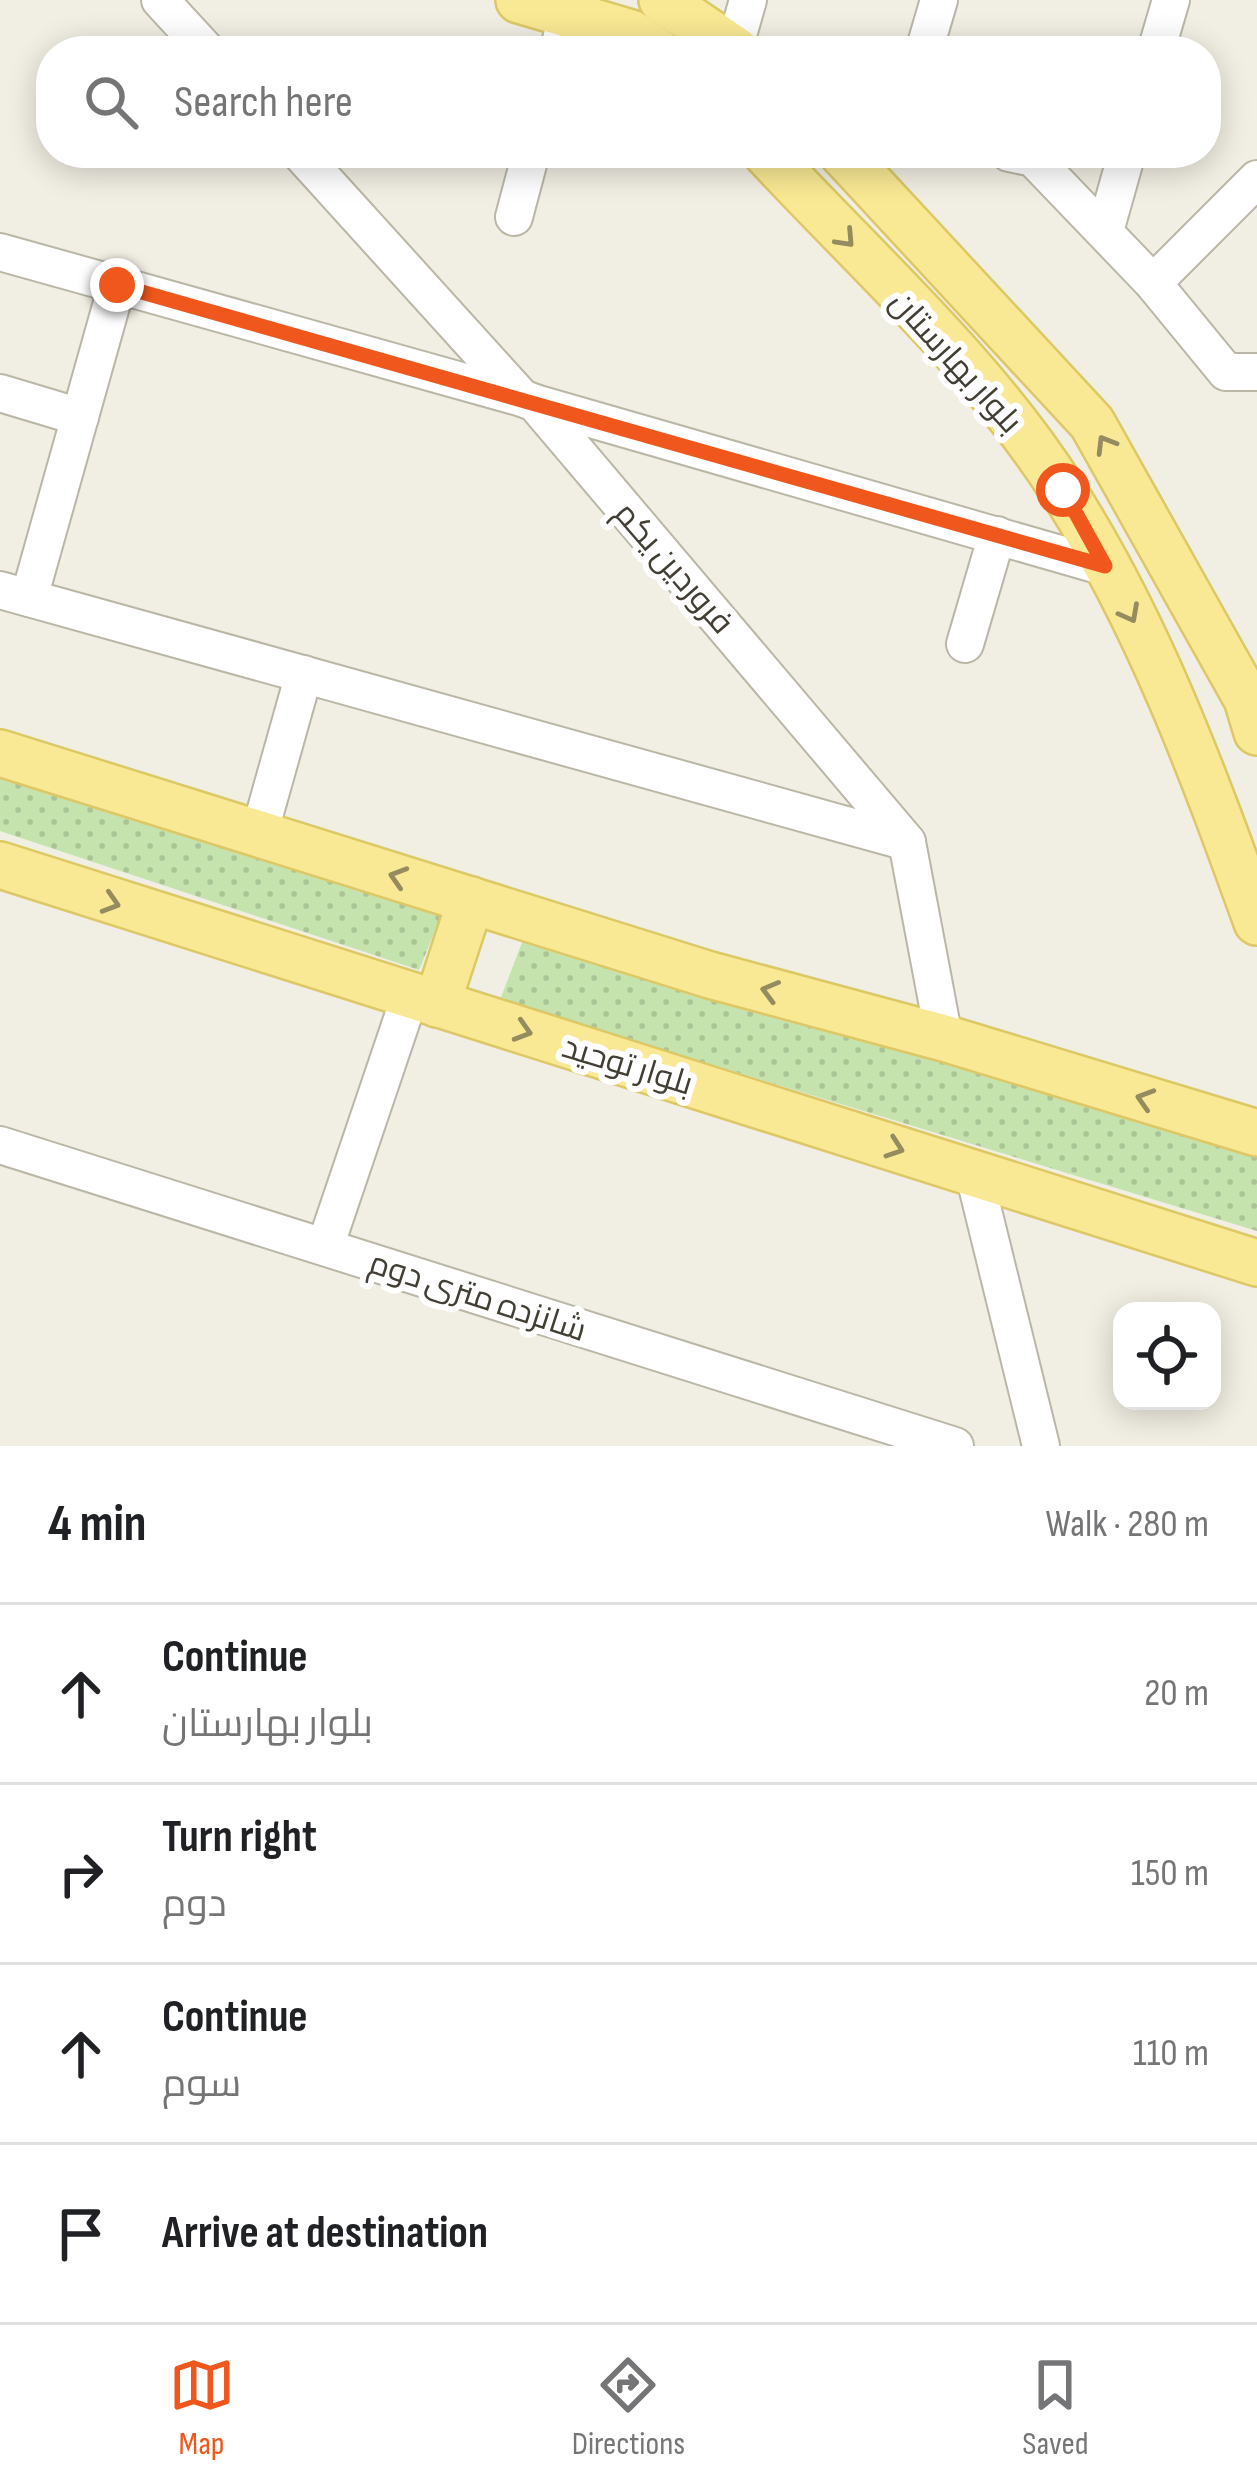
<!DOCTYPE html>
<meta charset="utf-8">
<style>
body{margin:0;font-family:"Sofia Sans Condensed",Cairo,sans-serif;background:#f2f2f2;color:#202124}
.controls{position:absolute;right:36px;bottom:36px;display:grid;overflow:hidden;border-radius:24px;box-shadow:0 6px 30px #0003}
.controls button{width:108px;height:108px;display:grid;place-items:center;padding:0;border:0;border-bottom:3px solid #e0e0e0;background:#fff;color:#202124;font:60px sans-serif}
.stop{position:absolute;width:36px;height:36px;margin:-27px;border:9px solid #ef571c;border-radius:50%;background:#fff}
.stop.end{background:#ef571c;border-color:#fff;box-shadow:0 3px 12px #0008}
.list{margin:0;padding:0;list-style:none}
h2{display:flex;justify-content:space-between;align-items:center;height:156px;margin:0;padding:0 48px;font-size:51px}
h2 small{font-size:39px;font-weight:400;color:#757577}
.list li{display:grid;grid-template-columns:78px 1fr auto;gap:36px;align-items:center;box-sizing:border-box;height:180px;padding:0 48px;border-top:3px solid #e0e0e0}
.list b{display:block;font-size:45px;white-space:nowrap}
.list p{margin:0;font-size:39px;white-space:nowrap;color:#757577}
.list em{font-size:39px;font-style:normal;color:#757577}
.icon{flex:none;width:66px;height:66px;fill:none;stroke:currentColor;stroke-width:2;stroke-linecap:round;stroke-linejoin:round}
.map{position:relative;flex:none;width:1257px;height:1446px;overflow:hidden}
.search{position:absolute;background:#fff;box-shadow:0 6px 30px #0003;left:36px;right:36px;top:36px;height:132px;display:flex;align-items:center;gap:30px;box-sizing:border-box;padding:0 42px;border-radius:48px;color:#757577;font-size:45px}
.sheet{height:876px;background:#fff}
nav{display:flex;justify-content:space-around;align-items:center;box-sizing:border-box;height:168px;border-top:3px solid #e0e0e0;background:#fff;font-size:33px;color:#757577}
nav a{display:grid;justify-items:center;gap:6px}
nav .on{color:#ef571c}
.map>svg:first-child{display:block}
</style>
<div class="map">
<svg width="1257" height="1446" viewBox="0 0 1257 1446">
<defs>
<pattern id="park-dots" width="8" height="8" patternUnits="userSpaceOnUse" patternTransform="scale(3)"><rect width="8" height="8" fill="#c4e3ad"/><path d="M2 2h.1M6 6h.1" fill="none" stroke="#aac495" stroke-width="1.8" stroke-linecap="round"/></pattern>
</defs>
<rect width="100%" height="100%" fill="#f1eee3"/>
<g fill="url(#park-dots)">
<polygon points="0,773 443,911 419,970 0,831"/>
<polygon points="523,940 1257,1136 1257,1231 500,1000"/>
</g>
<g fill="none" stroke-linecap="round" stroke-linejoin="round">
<defs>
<g id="minor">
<polyline points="160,0 207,51"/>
<polyline points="734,49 748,0"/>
<polyline points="558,51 568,13"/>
<polyline points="924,51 939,0"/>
<polyline points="1156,51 1171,0"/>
<polyline points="300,153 522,398 535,403 907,842 944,1038"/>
<polyline points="1009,153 1033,158 1153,283 1226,372 1257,372"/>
<polyline points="514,217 531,153"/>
<polyline points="1105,231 1127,153"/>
<polyline points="0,252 522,398"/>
<polyline points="1153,283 1257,179"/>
<polyline points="0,393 80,417"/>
<polyline points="535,403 1105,567"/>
<polyline points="0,590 907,842"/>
<polyline points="29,598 117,285"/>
<polyline points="965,644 997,535"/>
<polyline points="259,834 304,674"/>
<polyline points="0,1145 955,1446"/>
<polyline points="974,1174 1041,1446"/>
<polyline points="325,1247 410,996"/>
</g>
<g id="major">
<polyline points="519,0 631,33 657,51"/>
<polyline points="662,0 737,51"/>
<path d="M766,153C866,261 983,365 1062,489C1149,624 1203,773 1257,922"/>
<polyline points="842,153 1092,423 1247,699 1257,732"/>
<polyline points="0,753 710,975 944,1038 1257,1133"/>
<polyline points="0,865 1257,1263"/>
<polyline points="437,1004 471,900"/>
</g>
</defs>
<use href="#minor" stroke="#bbb7a6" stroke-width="40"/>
<use href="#major" stroke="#ddc865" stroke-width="50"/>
<use href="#minor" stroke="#fff" stroke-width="36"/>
<use href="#major" stroke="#f9e994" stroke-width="45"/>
</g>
<defs><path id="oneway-chevron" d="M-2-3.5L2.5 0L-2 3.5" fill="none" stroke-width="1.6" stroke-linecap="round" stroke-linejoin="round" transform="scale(3)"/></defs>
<g stroke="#948b5f">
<use href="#oneway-chevron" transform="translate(846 239) rotate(47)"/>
<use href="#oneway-chevron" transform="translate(1105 444) rotate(-121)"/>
<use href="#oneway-chevron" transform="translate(1130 614) rotate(62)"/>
<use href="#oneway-chevron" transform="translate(398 877) rotate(-163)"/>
<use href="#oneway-chevron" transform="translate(111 903) rotate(17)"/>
<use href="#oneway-chevron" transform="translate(770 991) rotate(-165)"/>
<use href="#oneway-chevron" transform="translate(523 1031) rotate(17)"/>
<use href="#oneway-chevron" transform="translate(1145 1099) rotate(-163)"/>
<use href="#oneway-chevron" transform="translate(895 1148) rotate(19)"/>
</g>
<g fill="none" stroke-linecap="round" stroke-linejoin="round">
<polyline stroke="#ef571c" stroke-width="15" points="117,285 1105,566 1063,490"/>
</g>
<g text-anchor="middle" stroke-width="12" stroke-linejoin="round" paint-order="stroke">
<g font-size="33" fill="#423e34" stroke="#fff">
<text transform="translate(957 361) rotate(48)" y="12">بلوار بهارستان</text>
<text transform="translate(675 567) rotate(49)" y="12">فروردین یکم</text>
<text transform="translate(628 1064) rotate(17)" y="12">بلوار توحید</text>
<text transform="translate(478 1295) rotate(18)" y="12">شانزده متری دوم</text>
</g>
</g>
</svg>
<div class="controls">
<button><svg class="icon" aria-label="locate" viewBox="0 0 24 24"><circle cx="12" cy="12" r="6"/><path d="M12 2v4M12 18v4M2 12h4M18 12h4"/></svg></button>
</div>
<div class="stop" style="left:1063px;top:490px"></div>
<div class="stop end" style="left:117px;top:285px"></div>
<div class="search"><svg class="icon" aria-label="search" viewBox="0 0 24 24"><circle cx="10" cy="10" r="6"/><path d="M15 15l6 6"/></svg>Search here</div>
</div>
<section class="sheet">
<h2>4 min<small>Walk · 280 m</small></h2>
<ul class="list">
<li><svg class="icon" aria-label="ahead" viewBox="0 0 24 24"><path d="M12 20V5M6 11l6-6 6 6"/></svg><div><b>Continue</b><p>بلوار بهارستان</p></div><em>20 m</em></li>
<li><svg class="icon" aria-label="right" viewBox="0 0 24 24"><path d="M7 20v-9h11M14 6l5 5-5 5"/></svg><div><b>Turn right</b><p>دوم</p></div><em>150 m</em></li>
<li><svg class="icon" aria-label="ahead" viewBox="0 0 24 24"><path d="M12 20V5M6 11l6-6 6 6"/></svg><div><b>Continue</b><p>سوم</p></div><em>110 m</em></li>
<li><svg class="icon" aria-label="arrive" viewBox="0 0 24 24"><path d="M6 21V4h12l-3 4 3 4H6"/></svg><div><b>Arrive at destination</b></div></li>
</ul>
</section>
<nav>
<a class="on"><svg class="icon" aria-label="map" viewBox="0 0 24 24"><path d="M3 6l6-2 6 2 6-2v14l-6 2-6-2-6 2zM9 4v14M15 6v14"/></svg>Map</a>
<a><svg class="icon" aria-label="directions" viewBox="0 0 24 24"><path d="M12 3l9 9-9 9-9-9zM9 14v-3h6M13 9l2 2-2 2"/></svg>Directions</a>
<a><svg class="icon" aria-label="saved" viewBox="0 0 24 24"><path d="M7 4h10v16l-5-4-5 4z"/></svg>Saved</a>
</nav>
